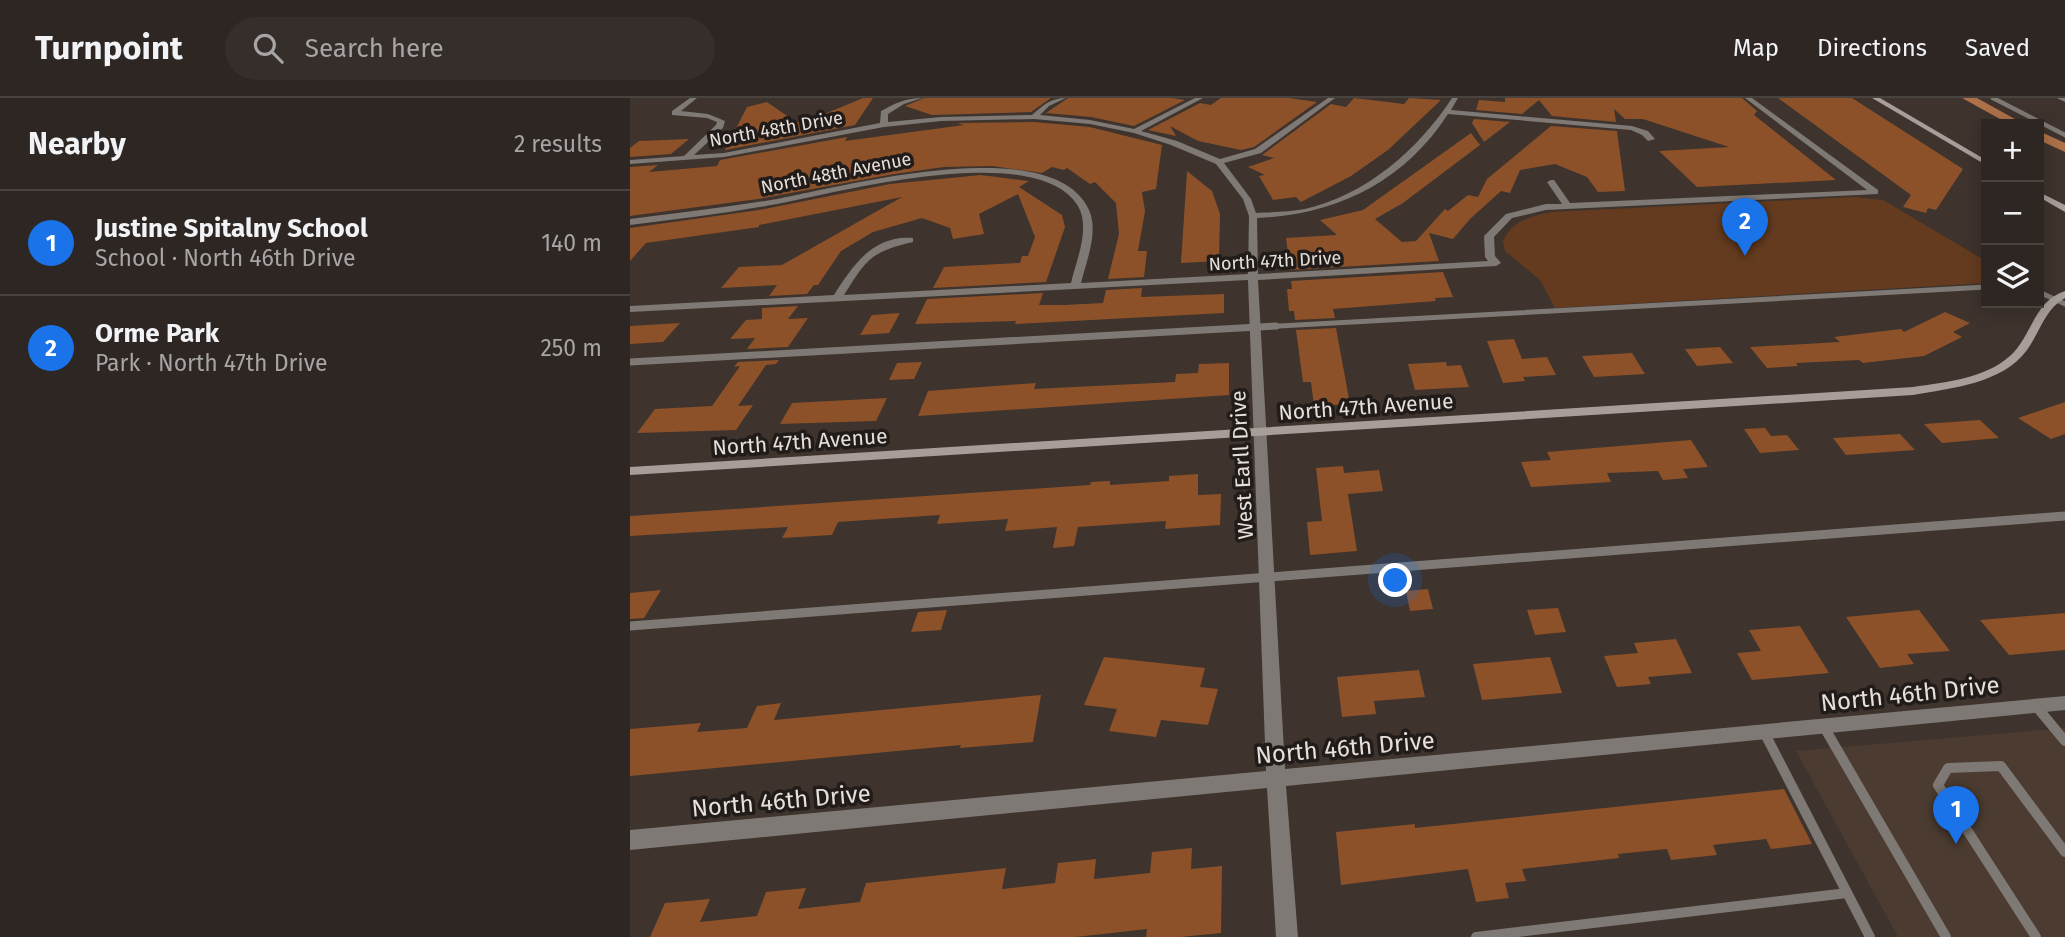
<!DOCTYPE html>
<meta charset="utf-8">
<style>
body{margin:0;font-family:"Fira Sans",sans-serif;background:#362e2a;color:#f1f3f6}
.controls{position:absolute;right:21px;top:21px;display:grid;overflow:hidden;border-radius:0px;box-shadow:0 4px 18px #0003}
.controls button{width:63px;height:63px;display:grid;place-items:center;padding:0;border:0;border-bottom:2px solid #494340;background:#2e2622;color:#f1f3f6;font:35px sans-serif}
.you{position:absolute;left:766px;top:483px;width:24px;height:24px;margin:-18px;border:5px solid #fff;border-radius:50%;background:#1a73e8;box-shadow:0 0 0 10px #1a73e833}
.badge{display:grid;place-items:center;width:46px;height:46px;border-radius:50%;background:#1a73e8;color:#fff;font-size:23px;font-weight:700}
.pin{position:absolute;translate:-50% -58px;filter:drop-shadow(0 2px 4px #0008)}
.pin::after{content:'';position:absolute;top:37px;width:24px;height:21px;background:inherit;clip-path:polygon(0 0,100% 0,50% 100%)}
.list{margin:0;padding:0;list-style:none}
h2{display:flex;justify-content:space-between;align-items:center;height:91px;margin:0;padding:0 28px;font-size:30px}
h2 small{font-size:23px;font-weight:400;color:#a7a5a5}
.list li{display:grid;grid-template-columns:46px 1fr auto;gap:21px;align-items:center;box-sizing:border-box;height:105px;padding:0 28px;border-top:2px solid #494340}
.list b{display:block;font-size:26px;white-space:nowrap}
.list p{margin:0;font-size:23px;white-space:nowrap;color:#a7a5a5}
.list em{font-size:23px;font-style:normal;color:#a7a5a5}
.icon{flex:none;width:38px;height:38px;fill:none;stroke:currentColor;stroke-width:2;stroke-linecap:round;stroke-linejoin:round}
.map{position:relative;flex:none;width:1435px;height:839px;overflow:hidden}
header{display:flex;align-items:center;gap:42px;box-sizing:border-box;height:98px;padding:0 35px;background:#2e2622;border-bottom:2px solid #494340}
header strong{font-size:33px}
nav{display:flex;gap:38px;margin-inline-start:auto;font-size:24px}
.search{width:490px;height:63px;background:#362e2a;display:flex;align-items:center;gap:18px;box-sizing:border-box;padding:0 24px;border-radius:38px;color:#a7a5a5;font-size:26px}
main{display:flex}
aside{flex:1;background:#2e2622}
.map>svg:first-child{display:block}
</style>
<header>
<strong>Turnpoint</strong>
<div class="search"><svg class="icon" aria-label="search" viewBox="0 0 24 24"><circle cx="10" cy="10" r="6"/><path d="M15 15l6 6"/></svg>Search here</div>
<nav><a>Map</a><a>Directions</a><a>Saved</a></nav>
</header>
<main>
<aside>
<h2>Nearby<small>2 results</small></h2>
<ul class="list">
<li><span class="badge">1</span><div><b>Justine Spitalny School</b><p>School · North 46th Drive</p></div><em>140 m</em></li>
<li><span class="badge">2</span><div><b>Orme Park</b><p>Park · North 47th Drive</p></div><em>250 m</em></li>
</ul>
</aside>
<div class="map">
<svg width="1435" height="839" viewBox="0 0 1435 839">
<rect width="100%" height="100%" fill="#3e332d"/>
<polygon fill="#4b3b30" points="1435,630 1435,839 1268,839 1166,653"/>
<path fill="#643b1f" d="M1224,99L1253,102L1356,163V185L925,210L910,182L875,153L873,143C883,122 901,118 922,114Z"/>
<g fill="none" stroke-linecap="round" stroke-linejoin="round">
<g fill="#ae7149" fill-rule="evenodd">
<polygon points="1332,0 1347,0 1394,26 1379,26"/>
<polygon points="1409,33 1435,45 1435,54 1409,42"/>
</g>
</g>
<g fill="#8c5129">
<polygon points="233,0 243,0 225,27 95,52 117,9 137,4 166,24 180,22"/>
<polygon points="294,0 421,0 401,14 302,17 275,8"/>
<polygon points="438,0 542,0 555,2 504,28 461,19 416,15"/>
<polygon points="591,0 659,0 687,4 624,49 611,52 568,43 540,28 546,38 518,32 570,5 581,7"/>
<polygon points="724,0 774,6 779,0 811,2 758,52 721,78 671,104 666,99 643,102 629,78 635,77 618,69 644,60 632,57 701,6 716,9"/>
<polygon points="875,0 1112,0 1127,13 1124,17 1206,82 1067,89 1029,53 1099,49 1013,21 995,21 984,11 986,24 922,18 909,2 892,16 846,12 849,2 875,4"/>
<polygon points="1148,0 1222,0 1333,71 1306,112 1298,110 1296,115 1273,109 1281,97"/>
<polygon points="844,21 880,24 854,44 842,25"/>
<polygon points="404,24 460,29 532,47 526,91 512,94 515,113 508,153 517,153 514,179 478,181 489,136 486,105 465,84 460,86 437,70 434,72 422,69 412,75 362,68 314,69 264,76 128,101 0,118 0,69 28,67 19,74 87,68 90,62 217,39 215,43 334,27 327,25"/>
<polygon points="921,28 987,33 995,93 968,94 957,79 925,66 890,72 880,95 871,93 840,121 823,141 799,135 809,163 660,172 656,140 707,137 690,122 733,112 841,35 850,47 773,105 745,121 772,144 786,143 815,111 818,113 838,97 848,99 857,81"/>
<polygon points="59,41 41,56 0,59 0,50 9,43"/>
<polygon points="557,73 582,93 590,116 589,163 551,165"/>
<polygon points="351,77 399,83 389,89 432,117 435,129 416,184 303,190 314,169 390,165 392,158 398,158 405,139 388,96 349,116 354,136 323,141 320,130 292,120 243,134 211,153 188,187 184,187 177,196 139,198 147,187 91,190 109,169 152,167 272,99 129,127 129,129 16,145 0,163 0,130 129,112 260,86"/>
<polygon points="813,174 823,199 805,200 806,203 703,211 705,220 665,222 664,213 659,213 657,191 662,191 661,183"/>
<polygon points="512,190 511,199 594,196 594,215 385,226 386,223 285,226 297,201 413,195 409,207 434,207 473,205 476,192"/>
<polygon points="168,208 158,221 178,220 158,249 117,251 125,240 100,241 116,222 132,221 132,210"/>
<polygon points="1315,214 1340,225 1323,234 1332,239 1294,258 1233,265 1229,262 1166,265 1168,268 1137,270 1120,249 1210,244 1204,239 1271,231 1274,234"/>
<polygon points="270,215 259,235 230,237 242,217"/>
<polygon points="50,225 33,244 0,246 0,228"/>
<polygon points="706,230 720,306 684,308 681,284 673,284 666,232"/>
<polygon points="884,241 892,261 917,259 926,277 893,279 895,283 873,285 857,243"/>
<polygon points="1090,249 1103,265 1067,268 1055,251"/>
<polygon points="1002,255 1015,276 964,279 952,258"/>
<polygon points="149,262 146,266 136,267 108,308 123,307 106,332 7,335 25,311 82,308 110,268 104,269 108,264"/>
<polygon points="292,264 284,281 259,282 267,265"/>
<polygon points="816,264 817,268 831,267 839,289 785,292 778,266"/>
<polygon points="599,265 599,297 288,318 298,293 406,285 404,291 545,284 546,276 568,275 569,266"/>
<polygon points="257,300 246,323 150,326 162,305"/>
<polygon points="1435,304 1435,336 1421,341 1388,320"/>
<polygon points="1350,322 1369,340 1312,345 1294,326"/>
<polygon points="1135,330 1141,338 1157,337 1169,352 1130,355 1114,331"/>
<polygon points="1270,336 1285,352 1216,357 1203,340"/>
<polygon points="1061,342 1078,369 1053,371 1058,380 1033,382 1028,373 977,375 981,384 901,389 891,364 921,362 917,354"/>
<polygon points="713,368 714,375 749,372 753,393 718,396 727,453 680,457 677,424 692,423 686,370"/>
<polygon points="568,376 568,397 591,396 590,427 535,431 536,423 448,429 444,448 423,450 427,429 375,433 378,421 307,426 310,417 208,424 202,437 152,440 158,429 0,438 0,418 460,387 461,384 480,383 480,387 539,383 539,378"/>
<polygon points="798,491 803,511 780,513 776,493"/>
<polygon points="31,492 14,520 0,521 0,495"/>
<polygon points="928,510 936,534 905,537 897,512"/>
<polygon points="317,512 311,532 281,534 288,514"/>
<polygon points="1289,512 1320,553 1277,556 1284,566 1250,570 1216,519"/>
<polygon points="1435,515 1435,552 1379,557 1350,522"/>
<polygon points="1170,528 1199,575 1122,582 1107,555 1131,553 1119,532"/>
<polygon points="1046,541 1062,575 1018,579 1021,586 987,589 974,558 1008,555 1004,545"/>
<polygon points="474,559 575,570 570,589 588,591 578,627 531,622 526,639 479,633 487,611 454,607"/>
<polygon points="920,559 932,595 852,602 843,566"/>
<polygon points="789,572 795,599 744,603 746,616 712,619 707,579"/>
<polygon points="411,597 403,644 330,650 331,647 0,678 0,631 71,625 67,634 117,630 127,608 151,605 144,622"/>
<polygon points="1154,691 1182,746 1141,751 1136,741 1083,747 1087,757 1041,762 1037,751 988,756 989,760 892,771 896,783 875,785 879,800 846,804 838,771 711,787 706,734 785,726 785,730"/>
<polygon points="562,750 561,771 592,768 591,835 551,839 516,839 517,831 446,839 20,839 35,805 80,801 70,824 127,818 136,794 176,790 168,811 230,804 236,785 376,770 372,791 425,785 428,765 466,761 464,781 520,775 522,754"/>
</g>
<g fill="none" stroke-linecap="round" stroke-linejoin="round">
<polyline stroke="#7e7975" stroke-width="4.5" points="1363,0 1435,37"/>
<g stroke="#7e7975" stroke-width="5">
<polyline points="1409,194 1435,206"/>
<polyline points="615,230 1356,189"/>
</g>
<polyline stroke="#7e7975" stroke-width="7" points="0,264 646,228"/>
<polyline stroke="#7e7975" stroke-width="9" points="0,528 1435,418"/>
<g stroke="#7e7975" stroke-width="10">
<polyline points="1406,608 1435,643"/>
<polyline points="1194,629 1316,839"/>
<polyline points="1134,634 1240,839"/>
<polyline points="846,839 1217,795"/>
<polyline points="1406,839 1308,687 1318,670 1371,668 1435,754"/>
</g>
<g fill="#7e7975" fill-rule="evenodd">
<path d="M60,0H67L51,13L78,16L95,23L93,30L64,57L94,55L250,25L251,13C266,5 276,0 292,0L274,6L258,16V24L311,19L402,17C413,7 421,0 436,0L419,8L410,17L460,22L504,31L565,0H573L511,33L547,43L590,61L625,51L698,0H705L631,55L594,65L621,101L626,115C642,114 659,114 675,111C736,97 788,52 822,0H828L821,12L1002,28L1018,33L1025,41L1018,43L1012,37L1001,32L818,16C774,84 706,117 627,120L628,176L858,163L855,159L854,138L876,116L916,106H932L917,84L921,82H924L940,105L1237,92L1115,0H1122L1248,92V96L916,112L882,120L864,139L865,158L871,165L866,168L628,182L655,671L1435,598V612L656,688L668,839H646L637,690L0,752V732L636,673L618,182L0,214V208L204,197C223,167 243,137 283,140V144C240,154 237,161 214,197L441,185C446,163 461,130 448,108C407,41 210,94 147,106C98,115 49,121 0,127V121C49,115 98,109 147,101C212,89 423,32 459,112C469,134 456,164 451,185L618,176L619,118L613,101L586,66L541,47L504,35L460,26L404,21L311,23L254,29L94,59L0,66V62L54,58L86,27L87,24L77,20L42,17V13Z"/>
<polygon points="1427,0 1435,0 1435,4"/>
</g>
<g fill="#a79e99" fill-rule="evenodd">
<polygon points="1242,0 1250,0 1356,62 1356,67"/>
<polygon points="1409,94 1435,107 1435,114 1409,99"/>
<path d="M1435,193V200C1415,211 1410,234 1397,252C1372,286 1321,290 1283,297L0,377V369L1283,289C1316,284 1354,281 1380,258C1402,238 1404,203 1435,193Z"/>
</g>
</g>
<g text-anchor="middle" stroke-width="7" stroke-linejoin="round" paint-order="stroke">
<g font-size="18" fill="#e6dfdb" stroke="#211c19">
<text transform="translate(146 31) rotate(-10)" y="6">North 48th Drive</text>
<text transform="translate(206 75) rotate(-11)" y="6">North 48th Avenue</text>
<text transform="translate(645 163) rotate(-3)" y="6">North 47th Drive</text>
</g>
<g font-size="21" fill="#e6dfdb" stroke="#211c19">
<text transform="translate(736 309) rotate(-4)" y="7">North 47th Avenue</text>
<text transform="translate(170 344) rotate(-4)" y="7">North 47th Avenue</text>
<text transform="translate(612 367) rotate(-93)" y="7">West Earll Drive</text>
</g>
<g font-size="24" fill="#e6dfdb" stroke="#211c19">
<text transform="translate(1280 596) rotate(-6)" y="8">North 46th Drive</text>
<text transform="translate(715 650) rotate(-5)" y="8">North 46th Drive</text>
<text transform="translate(151 703) rotate(-5)" y="8">North 46th Drive</text>
</g>
</g>
</svg>
<div class="controls">
<button>+</button>
<button>−</button>
<button><svg class="icon" aria-label="layers" viewBox="0 0 24 24"><path d="M12 4l9 5-9 5-9-5zM3 14l9 5 9-5"/></svg></button>
</div>
<div class="you"></div>
<div class="pin badge" style="left:1326px;top:746px">1</div>
<div class="pin badge" style="left:1115px;top:158px">2</div>
</div>
</main>
